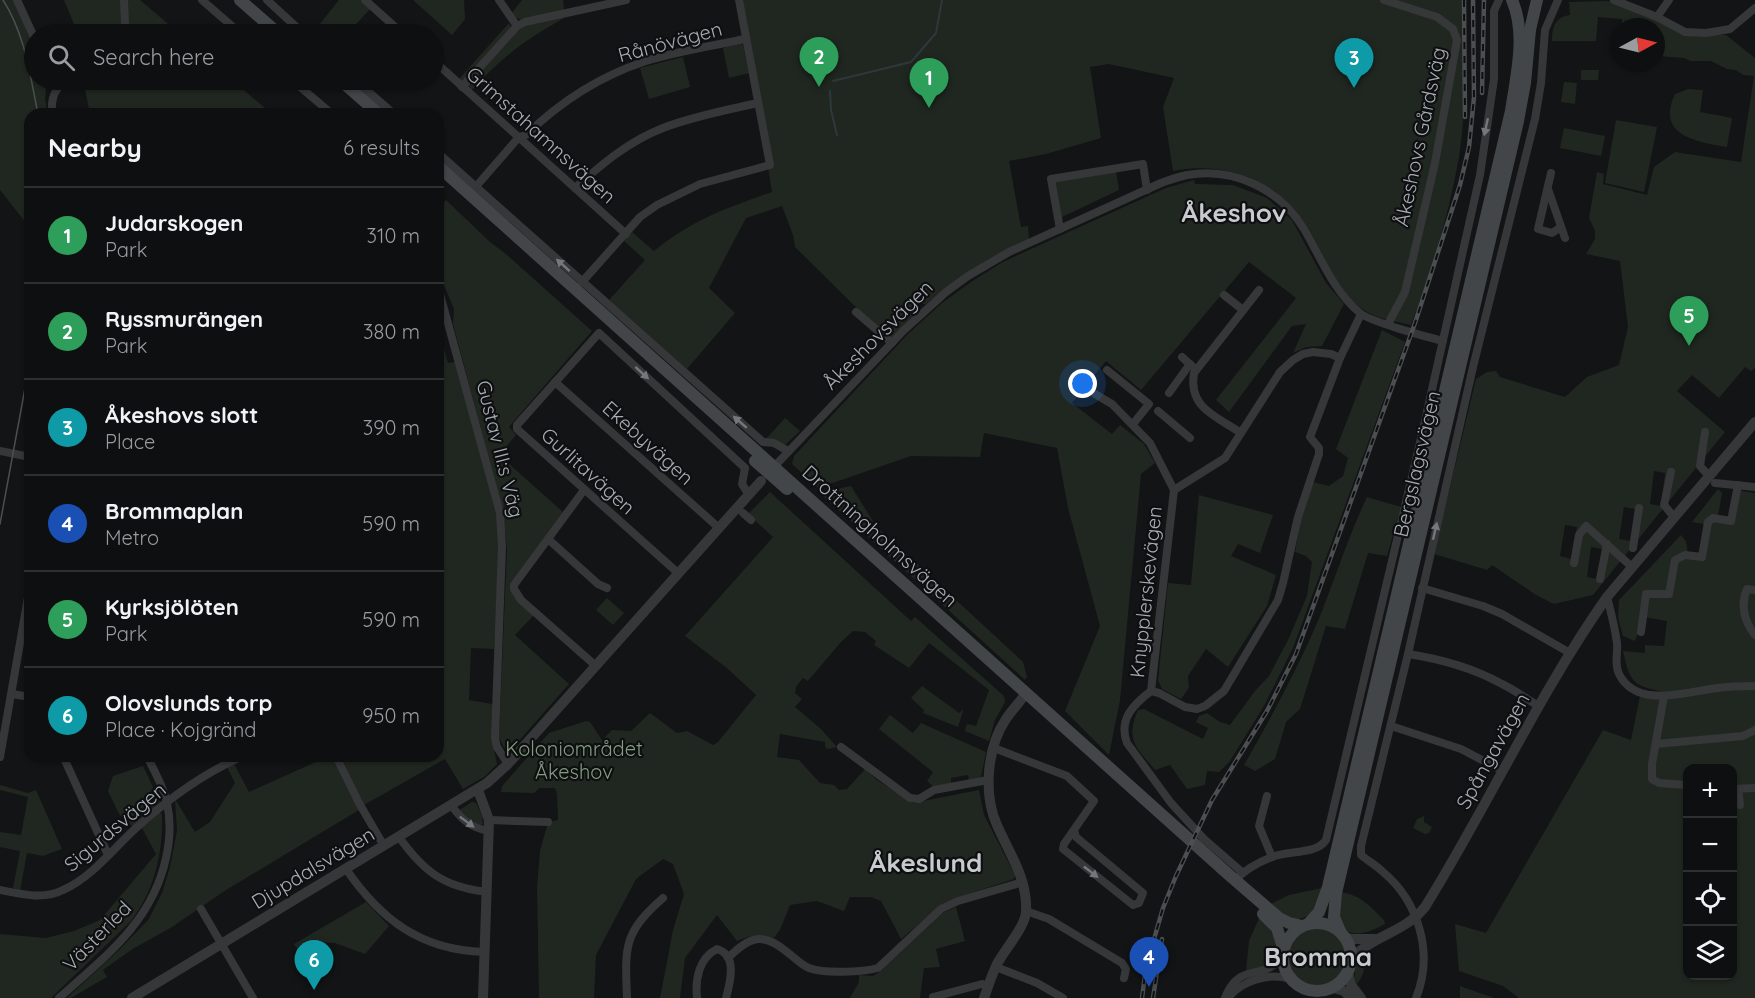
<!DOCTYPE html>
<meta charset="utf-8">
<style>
body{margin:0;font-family:Quicksand,sans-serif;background:#171819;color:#f1f3f6}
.controls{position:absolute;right:18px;bottom:18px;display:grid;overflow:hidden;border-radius:12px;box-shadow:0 2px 4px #0004}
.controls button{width:54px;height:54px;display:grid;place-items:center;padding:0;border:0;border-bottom:2px solid #2e2f30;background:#0e0f10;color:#f1f3f6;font:30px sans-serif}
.compass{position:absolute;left:1611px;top:18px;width:54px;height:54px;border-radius:50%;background:#0e0f10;box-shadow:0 2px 4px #0004;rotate:83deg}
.you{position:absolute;left:1083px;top:384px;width:21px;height:21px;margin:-15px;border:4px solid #fff;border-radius:50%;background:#1a73e8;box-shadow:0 0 0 9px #1a73e833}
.badge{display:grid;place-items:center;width:39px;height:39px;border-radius:50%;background:#dd8943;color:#fff;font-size:20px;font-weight:700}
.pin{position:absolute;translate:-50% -50px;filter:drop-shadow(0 2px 3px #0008)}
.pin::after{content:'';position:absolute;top:32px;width:21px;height:18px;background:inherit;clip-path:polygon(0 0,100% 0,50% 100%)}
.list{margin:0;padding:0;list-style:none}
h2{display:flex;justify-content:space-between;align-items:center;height:78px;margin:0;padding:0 24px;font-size:26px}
h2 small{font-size:20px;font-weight:400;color:#9b9c9f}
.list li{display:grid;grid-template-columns:39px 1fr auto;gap:18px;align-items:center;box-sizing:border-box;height:96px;padding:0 24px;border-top:2px solid #2e2f30}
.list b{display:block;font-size:22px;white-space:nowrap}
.list p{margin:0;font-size:20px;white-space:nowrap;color:#9b9c9f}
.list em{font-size:20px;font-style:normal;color:#9b9c9f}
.icon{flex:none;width:33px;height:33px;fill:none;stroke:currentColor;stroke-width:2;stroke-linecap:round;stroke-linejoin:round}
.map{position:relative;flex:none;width:1755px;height:998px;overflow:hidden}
.search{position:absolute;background:#0e0f10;box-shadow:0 2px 4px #0004;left:24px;top:24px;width:420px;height:66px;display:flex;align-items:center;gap:15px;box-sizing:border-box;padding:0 21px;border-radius:33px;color:#9b9c9f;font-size:22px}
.panel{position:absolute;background:#0e0f10;box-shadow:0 2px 4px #0004;left:24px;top:108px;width:420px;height:654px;border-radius:18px}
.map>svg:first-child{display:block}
</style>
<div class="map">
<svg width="1755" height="998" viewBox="0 0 1755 998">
<rect width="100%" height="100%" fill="#131415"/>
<g fill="#202720" fill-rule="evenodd">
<polygon points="0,0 14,0 31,36 34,50 34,80 45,80 43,82 46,89 45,100 48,114 30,114 30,228 0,190"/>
<polygon points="64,0 140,0 180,34 78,34"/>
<polygon points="339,0 360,0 370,9 347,34 312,34"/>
<polygon points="413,0 464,0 465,19 452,35"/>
<polygon points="522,0 563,0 564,10 522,20 517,18 511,14"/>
<path d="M741,0H1462C1464,50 1467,108 1459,157C1449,214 1432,271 1411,325C1399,322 1383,320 1371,314C1340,299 1326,259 1310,231C1282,182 1227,160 1173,171L1163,107L1174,78L1109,64L1090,67L1101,138L1046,154L1009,161L1021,227L1028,226L1029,239L944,289L926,304H919L915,308L917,312L889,340L795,247L793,235L782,206L746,218L709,288L735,313L687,369L609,300L645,260L624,241L632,232L654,251C692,220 726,208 772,192Z"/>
<path d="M1609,1L1697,35H1726L1755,58V368L1751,371L1745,367L1719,398L1692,375L1677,391L1725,432L1593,595L1554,604L1536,595L1492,565L1487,570L1434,554L1476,379L1487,372L1496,371L1500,377L1565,397L1587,377L1619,365L1628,327L1620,261L1586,254L1595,239V231L1589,218L1597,172L1604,174L1603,184L1647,195L1654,167L1675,152L1741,162L1754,76L1743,75L1736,70L1727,69L1711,61H1691L1684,58L1657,56L1656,27H1622V19L1598,17L1596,41H1552C1552,27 1555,17 1570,15L1569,2ZM1654,471L1665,473L1661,506L1650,504ZM1624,507L1635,509L1630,541L1619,539ZM1565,525L1577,527L1571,559L1560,556ZM1591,547L1602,549L1597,579L1587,577Z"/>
<path d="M566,17C526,39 502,57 471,91L466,86L515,32L524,26Z"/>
<polygon points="509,23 511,27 463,82 459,79"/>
<polygon points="741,44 743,45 749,73 729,78 723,48"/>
<polygon points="683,57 690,87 649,99 640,68"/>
<polygon points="1581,70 1599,70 1598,80 1581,80"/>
<polygon points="83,80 232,80 272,114 90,114"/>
<polygon points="1564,82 1577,83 1575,104 1561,102"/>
<path d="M1688,89L1703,90L1700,112L1732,118L1727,147C1698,142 1655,136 1675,94Z"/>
<polygon points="1616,120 1657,127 1644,192 1605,183"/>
<polygon points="1564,128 1605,136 1601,156 1560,148"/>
<polygon points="1116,171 1119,190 1060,218 1054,182"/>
<polygon points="1194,180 1195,184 1233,185 1267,198 1292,220 1326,283 1344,304 1322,346 1306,347 1293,353 1306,324 1292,326 1229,412 1216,400 1296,298 1249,262 1141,390 1106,361 1072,403 1112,434 1120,425 1144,444 1155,463 1141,474 1120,700 1109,755 1065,711 1100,626 1068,508 1057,448 984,433 980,457 911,456 818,488 792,464 794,456 908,334 942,303 971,282 1001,263 1031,249 1166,188"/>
<polygon points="446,200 490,242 506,254 592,331 514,421 509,427 516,435 499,455 563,512 511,585 534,615 515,635 569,684 510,751 504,748 499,737 507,549 503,511 453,324 454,309 438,271 438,210"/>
<path d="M1382,330L1405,342L1293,648L1264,706L1230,761L1219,772L1207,771L1205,785L1187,789L1170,765L1155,770C1136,747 1125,740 1138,710L1144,709L1203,739L1208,728L1196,722L1199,716L1207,713L1220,722L1230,725L1255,691L1269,676L1288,640L1307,596L1312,562L1306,556L1295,552L1301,518L1313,482L1329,486L1343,476L1348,458L1336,449Z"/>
<path d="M438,343L443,345L448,363L456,362L497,513C503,558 497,605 494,649L471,648L469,700L492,704V740L497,764L484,777L463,789L445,759L364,805L341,756H438Z"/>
<polygon points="785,418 800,431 785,445 773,439 765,440"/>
<polygon points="851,486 876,526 1023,662 1027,677 1025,680 823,496 832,490"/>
<path d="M1718,489L1722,493L1718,516L1729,519L1736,490L1755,493V998H1519L1503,986L1459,971L1455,924L1486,933L1603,730L1631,740L1640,696L1665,692C1633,686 1630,683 1623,651L1645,653V645L1664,646L1667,621L1644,617L1635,641L1623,636L1618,618L1619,600L1681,535L1686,541L1688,553L1699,555L1704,524L1692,522ZM1688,768H1732V976H1688Z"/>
<path d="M770,492L911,621L915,617L1004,696L1005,702L995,720L989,741L965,731L967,724L976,726L989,690L929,643L909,668L874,645L876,641L865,632L853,631L841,642L808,681L803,678L796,687L795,693L802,699L795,707L821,729L837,747L828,749L825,747V742L780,734L777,757L799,760L820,783L834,785L839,790L847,789L865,769L877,780L913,803L979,790L984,815L1015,875L1014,879L965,895L939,907L901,939L881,901L871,897H850L844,911L817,901L790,905L780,930L774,938C759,933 751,935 737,941L717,915L685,958L680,998H660L673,930L684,894L673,864L663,859L636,879L596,955L594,998H539L537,887L540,851L548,822L558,820L557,794L555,788H539L534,793L501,792L502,786L549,733L586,721L590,722L602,740L612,730L631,731L650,713L677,733L687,731L713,745L718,742L756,695L728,669L685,636L773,537L748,514Z"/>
<polygon points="1199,495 1273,515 1260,553 1238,544 1231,556 1276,575 1267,606 1228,667 1206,649 1188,676 1189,688 1181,699 1162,689 1158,680 1168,583 1191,585"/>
<path d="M1367,497L1401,507L1387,556L1368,553L1345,629L1326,626L1300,709L1286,722L1275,759L1255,771L1244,765C1271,718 1296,671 1318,621C1335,579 1348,537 1367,497Z"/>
<polygon points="607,598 624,613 613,625 596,610"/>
<polygon points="922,686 959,713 962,710 963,711 958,727 923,713 924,710 911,698"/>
<polygon points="890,715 913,733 921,723 986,752 981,777 969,781 968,775 951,778 951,784 934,787 927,781 933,772 879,729"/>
<polygon points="329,756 333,756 359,810 226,890 172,927 131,950 103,970 107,977 71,998 67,998 118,951 149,919 162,893 170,867 177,831 175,799 195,832 210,822 235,783 227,767 234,764 249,792"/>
<polygon points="143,766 160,802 133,827 119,814 108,791 113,776"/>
<polygon points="0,785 28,793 36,790 62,849 43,856 27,853 20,891 13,888 20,851 0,847 0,832 21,835 28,797 0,790"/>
<polygon points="472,802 476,803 482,816 483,824 478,827 458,811"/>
<path d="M159,812L162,814C163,852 155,890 131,921L51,998H0V934L46,938L74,931L100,920L156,854L142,828Z"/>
<polygon points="1424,816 1424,822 1432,827 1429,833 1425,834 1413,828 1417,819"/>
<path d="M1322,888C1318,908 1311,922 1287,919L1271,904L1289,895Z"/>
<path d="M1340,892C1361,895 1370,906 1384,920L1385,924C1368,933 1345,943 1338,916C1337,909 1340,899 1340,892Z"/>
<path d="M366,902L389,926L365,954L335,943L321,942L319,961C307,959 300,955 294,944Z"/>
<polygon points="956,907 965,941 936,949 940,967 924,968 920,998 850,998 859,982 859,975 873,976 881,971 943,913"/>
<path d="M1260,916C1274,929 1280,945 1272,964L1246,971L1249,941Z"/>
<circle cx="1317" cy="957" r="30"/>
<path d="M1362,952C1366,964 1365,975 1356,985C1353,973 1355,962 1362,952Z"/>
<polygon points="1460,986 1494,998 1460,998"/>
</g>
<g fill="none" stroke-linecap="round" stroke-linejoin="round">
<g stroke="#2e383c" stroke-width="2">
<polyline points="833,81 911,62 936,33 942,0"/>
<polyline points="830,91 831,110 837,135"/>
</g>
<g stroke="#353739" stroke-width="8">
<polyline points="17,0 34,37"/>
<polyline points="202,0 241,34"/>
<polyline points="267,0 304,34"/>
<polyline points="365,0 403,34"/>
<polyline points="499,0 517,26"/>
<polyline points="1384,0 1437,17 1453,29 1457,40 1435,163 1405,292 1388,324"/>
<polyline points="1614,0 1657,17 1685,32 1706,33 1730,29 1755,8"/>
<polyline points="1657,17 1669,0"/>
<polyline points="120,34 125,24 124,0"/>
<polyline points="434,61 626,234"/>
<polyline points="50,80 56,88"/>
<polyline points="292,80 332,114"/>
<polyline points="355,80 394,114"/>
<polyline points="462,87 517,26 525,22 626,0"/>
<path d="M52,114C51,99 54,88 67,80"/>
<polyline points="438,153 763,442 774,443 788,451"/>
<polyline points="1551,173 1538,229 1552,233 1561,227"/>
<path d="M575,188C602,164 629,141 663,128C694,116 727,110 758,103"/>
<polyline points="1548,189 1565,238"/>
<path d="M473,190L519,137L526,135C560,102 600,76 646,61C678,51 712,46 745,39"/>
<polyline points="1060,229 1051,179 1143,164 1147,190"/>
<polyline points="582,282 640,217 657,205 700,184 770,165 739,0"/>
<polyline points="438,287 500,513 502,547 495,738 497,747 508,764"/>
<polyline points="1224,295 1243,310"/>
<polyline points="856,312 892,343"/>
<polyline points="1182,357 1194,368"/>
<polyline points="1107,370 1149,404 1133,424"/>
<polyline points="555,382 719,528"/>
<polyline points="1169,393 1190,364"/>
<polyline points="1095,394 1112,404 1150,443 1174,490"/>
<polyline points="1158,411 1190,438"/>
<polyline points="1705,432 1700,466 1709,476"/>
<path d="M1241,433C1216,416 1188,408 1194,373L1259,290"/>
<polyline points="0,451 30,457"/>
<polyline points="27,456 30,439"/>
<path d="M771,470L904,330L946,292L968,276L1009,252L1161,183C1169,180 1178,177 1187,175C1234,167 1280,189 1304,229C1321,258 1334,292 1360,313C1371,322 1427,337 1443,341"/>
<polyline points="1671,472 1664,505 1674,517"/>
<polyline points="1715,483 1755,487"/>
<polyline points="584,490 514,585 514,589 521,600 596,666"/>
<polyline points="743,513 751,520"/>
<polyline points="548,539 598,584 607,588"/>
<polyline points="1633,548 1639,508"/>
<polyline points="1574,563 1579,535 1586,526 1632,567"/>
<polyline points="678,573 517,429 517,425 599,333 745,468 742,484 749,495"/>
<polyline points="1600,579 1607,544"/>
<polyline points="1422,588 1483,606 1502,614 1570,653"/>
<path d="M1755,590L1747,589C1740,606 1744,621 1755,635"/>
<path d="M1607,597C1611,612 1615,628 1617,643C1618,654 1614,663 1619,674C1637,710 1688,691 1718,688C1730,686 1743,686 1755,686"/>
<polyline points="1641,632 1646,594 1669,594 1675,560 1685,555 1702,557 1708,522 1713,518 1731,521 1738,485"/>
<path d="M1408,654C1441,659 1473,668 1502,684C1515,690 1526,699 1539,706"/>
<polyline points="1151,691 1159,693 1185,707 1197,709 1205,706 1224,691 1278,600 1283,583 1298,517 1319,454 1319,448 1310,437 1340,358 1361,314"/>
<polyline points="12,694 30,697"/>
<polyline points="1664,696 1652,764 1652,779 1659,783 1688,785"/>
<polyline points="1391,726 1461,749 1503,771"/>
<polyline points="1656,744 1743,736 1755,730"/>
<polyline points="841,747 910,798 919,799 934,790 988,780"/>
<polyline points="994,748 1067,776 1094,801 1064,844 1063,849 1133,905 1139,903 1143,893 1076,837 1074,830"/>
<polyline points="63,756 108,855"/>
<polyline points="336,756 359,803 384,846"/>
<polyline points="0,757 30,586"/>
<polyline points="1732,789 1755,788"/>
<polyline points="1738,789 1740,805"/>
<polyline points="1267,796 1259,826 1272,857"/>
<path d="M451,805C462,820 470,827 488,831"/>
<polyline points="489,820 548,822"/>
<path d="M399,837C424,872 444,887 487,892"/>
<path d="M346,869C381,920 421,950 484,952"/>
<path d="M1243,873L1204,839L1171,803L1127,743C1118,719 1134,704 1151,691L1174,490L1225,458L1280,372L1293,360L1303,354L1313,352L1331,354L1340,358"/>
<path d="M1235,880C1245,870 1259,862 1272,857C1288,850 1316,855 1326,840L1422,434L1480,175L1494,79V11L1499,0"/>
<path d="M0,890C20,894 44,900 63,890C92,877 113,849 136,828C167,800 204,773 243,756"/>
<polyline points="201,909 253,998"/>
<polyline points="1026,911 1049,919 1122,963 1126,969 1124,978"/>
<path d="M728,958C749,937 762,931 787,952C794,957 801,965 809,968C824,974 863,972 878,968L941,909L958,901L1023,882"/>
<polyline points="996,967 1037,983 1063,998"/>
<polyline points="933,997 982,984"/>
<path d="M59,998C106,956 152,922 166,858C170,840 171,821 167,803C164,787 154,771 147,756"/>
<path d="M627,998C625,947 623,933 663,898"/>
<path d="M697,998C695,979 699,958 717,949C738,955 730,983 726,998"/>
<path d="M1225,998C1239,961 1262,982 1283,957"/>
<path d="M1228,998C1241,981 1270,972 1290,979"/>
<path d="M1416,998C1434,954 1419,902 1383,872C1376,865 1368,861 1361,855V846L1408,654L1473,367L1535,119L1541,83L1545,30L1558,0"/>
</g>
<g stroke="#353739" stroke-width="10">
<polyline points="478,790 489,820 483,998"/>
<polyline points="1344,936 1350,939 1375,939"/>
<path d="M1351,959C1375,934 1404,933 1425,907C1488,806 1538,695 1607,597L1755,422"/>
<polyline points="1348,972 1351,985 1361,998"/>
<polyline points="1333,988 1344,991 1351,998"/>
<polyline points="132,998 487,783 508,764 761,481"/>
<path d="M984,998C988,987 992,974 997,964C1005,949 1025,927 1026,912C1028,879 1009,853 997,825C983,794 987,747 1006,719C1012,710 1020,702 1026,693"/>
</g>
<g stroke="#434649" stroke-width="12">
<polyline points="240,0 279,34"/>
<polyline points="340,80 379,114"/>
<polyline points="438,166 1228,874 1279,918 1289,923 1302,926"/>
<polyline points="755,461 787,489"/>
<polyline points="1263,914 1277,928 1284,951"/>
<circle cx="1317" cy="957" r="34"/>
<path d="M1309,923L1319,912L1328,887L1511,111C1516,76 1527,34 1512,0"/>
<polyline points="1340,931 1334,917 1336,893 1518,121 1525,83 1530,30 1537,0"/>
</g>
<g stroke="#4c4f52" stroke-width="1.5">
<path d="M3,0C25,34 30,75 38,114"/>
<polyline points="25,368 30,342"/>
<polyline points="0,524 30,361"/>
</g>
<defs>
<g id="rail">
<polyline points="1464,0 1465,117"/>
<polyline points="1482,93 1484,0"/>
<polyline points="1142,998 1146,967 1163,908 1176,876 1212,800 1267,711 1296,654 1415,323 1460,185 1469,147 1474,97 1473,0"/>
<polyline points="1153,998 1162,939"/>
</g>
</defs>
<use href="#rail" stroke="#4c4f52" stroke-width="4.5"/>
<use href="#rail" stroke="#0e0f10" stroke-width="2" stroke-dasharray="7" stroke-linecap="butt"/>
</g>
<defs><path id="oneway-solid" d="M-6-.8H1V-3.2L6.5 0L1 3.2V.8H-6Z" transform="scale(1.5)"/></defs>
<g fill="#74787d">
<use href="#oneway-solid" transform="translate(1486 127) rotate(102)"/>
<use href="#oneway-solid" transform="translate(563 265) rotate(-138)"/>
<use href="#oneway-solid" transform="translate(642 373) rotate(42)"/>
<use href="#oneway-solid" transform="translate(740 422) rotate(-139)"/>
<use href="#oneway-solid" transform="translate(1435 531) rotate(-77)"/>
<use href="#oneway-solid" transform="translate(467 822) rotate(37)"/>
<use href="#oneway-solid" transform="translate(1091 872) rotate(38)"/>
</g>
<g text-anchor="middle" stroke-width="4.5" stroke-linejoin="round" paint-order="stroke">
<g font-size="20" fill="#a7adb4" stroke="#0e0f10">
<text transform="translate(670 42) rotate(-15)" y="7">Rånövägen</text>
<text transform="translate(541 135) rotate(42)" y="7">Grimstahamnsvägen</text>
<text transform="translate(1420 137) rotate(-78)" y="7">Åkeshovs Gårdsväg</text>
<text transform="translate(878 335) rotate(-45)" y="7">Åkeshovsvägen</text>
<text transform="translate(648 443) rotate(42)" y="7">Ekebyvägen</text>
<text transform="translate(500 449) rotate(76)" y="7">Gustav III:s Väg</text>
<text transform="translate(1417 464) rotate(-77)" y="7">Bergslagsvägen</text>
<text transform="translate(588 471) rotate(42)" y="7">Gurlitavägen</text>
<text transform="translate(880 536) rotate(42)" y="7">Drottningholmsvägen</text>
<text transform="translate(1146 592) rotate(-84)" y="7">Knypplerskevägen</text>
<text transform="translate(1493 751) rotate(-61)" y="7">Spångavägen</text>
<text transform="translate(115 827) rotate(-40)" y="7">Sigurdsvägen</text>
<text transform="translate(313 868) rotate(-31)" y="7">Djupdalsvägen</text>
<text transform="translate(97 936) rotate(-46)" y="7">Västerled</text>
</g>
<g font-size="20" fill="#849d80" stroke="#0e0f10">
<text x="574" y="756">Koloniområdet<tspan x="574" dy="23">Åkeshov</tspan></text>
</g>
<g font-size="26" font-weight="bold" fill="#c7cbd0" stroke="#0e0f10">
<text x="1234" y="222">Åkeshov</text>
<text x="926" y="872">Åkeslund</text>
<text x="1318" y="966">Bromma</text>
</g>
</g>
</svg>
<div class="controls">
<button>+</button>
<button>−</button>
<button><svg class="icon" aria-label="locate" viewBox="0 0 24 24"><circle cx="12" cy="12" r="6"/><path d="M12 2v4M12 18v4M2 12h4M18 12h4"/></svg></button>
<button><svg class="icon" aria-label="layers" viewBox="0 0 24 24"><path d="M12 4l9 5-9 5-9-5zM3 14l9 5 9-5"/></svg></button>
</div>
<svg class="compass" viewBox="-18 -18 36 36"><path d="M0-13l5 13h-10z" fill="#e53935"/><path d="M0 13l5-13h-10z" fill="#9b9c9f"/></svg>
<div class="you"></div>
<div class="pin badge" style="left:929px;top:108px;background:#2e9e5b">1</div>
<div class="pin badge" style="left:819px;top:87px;background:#2e9e5b">2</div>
<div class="pin badge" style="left:1354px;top:88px;background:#0f9aa8">3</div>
<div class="pin badge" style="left:1149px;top:987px;background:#1a4fb4">4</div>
<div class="pin badge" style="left:1689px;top:346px;background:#2e9e5b">5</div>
<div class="pin badge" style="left:314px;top:990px;background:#0f9aa8">6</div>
<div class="search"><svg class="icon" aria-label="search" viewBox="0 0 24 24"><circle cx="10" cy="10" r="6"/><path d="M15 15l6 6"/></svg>Search here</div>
<section class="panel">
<h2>Nearby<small>6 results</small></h2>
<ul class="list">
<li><span class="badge" style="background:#2e9e5b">1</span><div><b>Judarskogen</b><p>Park</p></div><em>310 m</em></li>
<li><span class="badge" style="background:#2e9e5b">2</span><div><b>Ryssmurängen</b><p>Park</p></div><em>380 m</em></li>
<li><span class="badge" style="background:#0f9aa8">3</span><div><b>Åkeshovs slott</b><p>Place</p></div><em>390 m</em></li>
<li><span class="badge" style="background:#1a4fb4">4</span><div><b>Brommaplan</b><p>Metro</p></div><em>590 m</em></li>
<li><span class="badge" style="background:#2e9e5b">5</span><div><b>Kyrksjölöten</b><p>Park</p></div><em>590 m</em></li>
<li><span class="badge" style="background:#0f9aa8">6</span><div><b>Olovslunds torp</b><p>Place · Kojgränd</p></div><em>950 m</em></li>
</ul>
</section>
</div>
